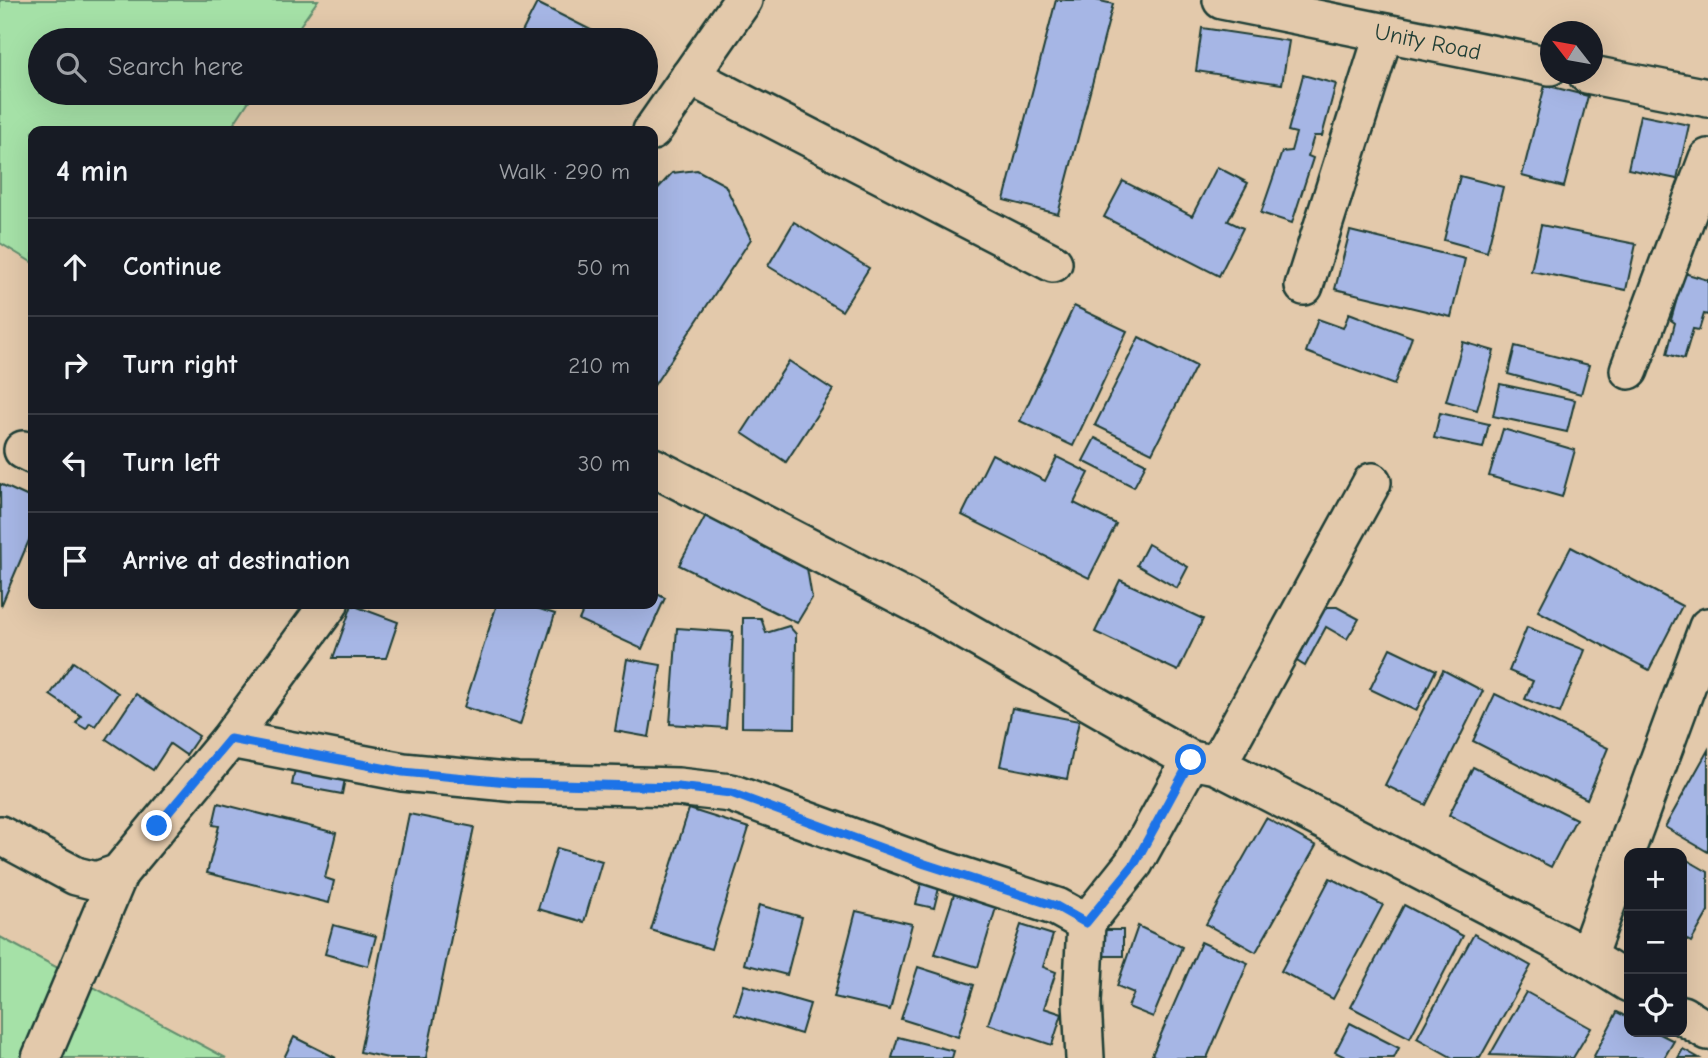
<!DOCTYPE html>
<meta charset="utf-8">
<style>
body{margin:0;font-family:"Comic Neue",sans-serif;background:#242831;color:#f1f3f6}
.controls{position:absolute;right:21px;bottom:21px;display:grid;overflow:hidden;border-radius:14px;box-shadow:0 7px 28px #0002}
.controls button{width:63px;height:63px;display:grid;place-items:center;padding:0;border:0;border-bottom:2px solid #363941;background:#171b24;color:#f1f3f6;font:35px sans-serif}
.compass{position:absolute;left:1540px;top:21px;width:63px;height:63px;border-radius:50%;background:#171b24;box-shadow:0 7px 28px #0002;rotate:301deg}
.stop{position:absolute;width:21px;height:21px;margin:-16px;border:5px solid #1a73e8;border-radius:50%;background:#fff}
.stop.end{background:#1a73e8;border-color:#fff;box-shadow:0 2px 7px #0008}
.list{margin:0;padding:0;list-style:none}
h2{display:flex;justify-content:space-between;align-items:center;height:91px;margin:0;padding:0 28px;font-size:30px}
h2 small{font-size:23px;font-weight:400;color:#9ea1a6}
.list li{display:grid;grid-template-columns:46px 1fr auto;gap:21px;align-items:center;box-sizing:border-box;height:98px;padding:0 28px;border-top:2px solid #363941}
.list b{display:block;font-size:26px;white-space:nowrap}
.list em{font-size:23px;font-style:normal;color:#9ea1a6}
.icon{flex:none;width:38px;height:38px;fill:none;stroke:currentColor;stroke-width:2;stroke-linecap:round;stroke-linejoin:round}
.map{position:relative;flex:none;width:1708px;height:1058px;overflow:hidden}
.search{position:absolute;background:#171b24;box-shadow:0 7px 28px #0002;left:28px;top:28px;width:630px;height:77px;display:flex;align-items:center;gap:18px;box-sizing:border-box;padding:0 24px;border-radius:38px;color:#9ea1a6;font-size:26px}
.panel{position:absolute;background:#171b24;box-shadow:0 7px 28px #0002;left:28px;top:126px;width:630px;height:483px;border-radius:14px}
.map>svg:first-child{display:block}
</style>
<div class="map">
<svg width="1708" height="1058" viewBox="0 0 1708 1058">
<rect width="100%" height="100%" fill="#e3c9ab"/>
<filter id="ink" filterUnits="userSpaceOnUse"><feTurbulence type="fractalNoise" baseFrequency=".0143" numOctaves="2"/><feDisplacementMap in="SourceGraphic" scale="14" xChannelSelector="R" yChannelSelector="G"/><feConvolveMatrix kernelMatrix="1 2 1 2 8 2 1 2 1" color-interpolation-filters="sRGB"/></filter>
<g filter="url(#ink)">
<g fill="#a5e1a7" stroke="#628f6e" stroke-width="2">
<polygon points="0,0 318,0 290,40 40,40 40,93 254,93 229,131 33,131 33,263 0,243"/>
<polygon points="0,937 226,1058 0,1058"/>
</g>
<g fill="#a6b6e5" stroke="#1f3d34" stroke-width="2">
<polygon points="1056,0 1096,0 1113,4 1058,214 1004,200"/>
<polygon points="537,3 605,37 604,40 518,40"/>
<polygon points="1202,28 1289,41 1282,84 1196,71"/>
<polygon points="1303,75 1336,84 1322,136 1314,136 1308,156 1313,158 1292,223 1261,213 1282,152 1291,151 1296,133 1288,131"/>
<polygon points="1545,85 1588,96 1564,187 1522,176"/>
<polygon points="1640,115 1689,125 1677,179 1628,169"/>
<polygon points="1217,167 1248,183 1228,221 1243,228 1219,276 1104,217 1123,181 1192,216"/>
<polygon points="697,170 725,185 751,239 653,387 653,194 672,173"/>
<polygon points="1460,176 1503,187 1487,252 1444,240"/>
<polygon points="794,222 869,268 842,311 768,266"/>
<polygon points="1541,225 1636,244 1626,290 1531,271"/>
<polygon points="1350,231 1465,259 1451,317 1335,289"/>
<polygon points="1684,273 1708,280 1708,315 1704,314 1699,330 1693,329 1684,359 1667,354 1675,323 1671,320"/>
<polygon points="1074,306 1127,331 1073,446 1020,421"/>
<polygon points="1349,313 1412,337 1394,385 1306,352 1318,319 1343,328"/>
<polygon points="1139,337 1196,366 1152,453 1095,425"/>
<polygon points="1463,342 1494,351 1477,410 1446,401"/>
<polygon points="1515,346 1589,365 1581,394 1508,374"/>
<polygon points="789,361 833,390 786,462 742,433"/>
<polygon points="1500,384 1575,400 1567,432 1493,416"/>
<polygon points="1440,413 1489,424 1483,448 1434,438"/>
<polygon points="1503,429 1575,450 1562,497 1489,476"/>
<polygon points="1095,438 1146,464 1134,487 1083,461"/>
<polygon points="992,454 1045,481 1057,457 1089,473 1074,503 1116,524 1089,578 962,515"/>
<polygon points="0,484 33,499 33,531 1,606"/>
<polygon points="706,515 807,568 812,598 797,623 679,565"/>
<polygon points="1148,544 1188,567 1177,588 1137,565"/>
<polygon points="1571,547 1682,606 1649,670 1538,611"/>
<polygon points="1120,580 1203,619 1178,671 1095,632"/>
<polygon points="653,592 665,598 642,649 579,620 586,604 653,604"/>
<polygon points="497,604 524,604 555,614 520,725 464,707"/>
<polygon points="352,605 398,622 386,658 333,658"/>
<polygon points="1314,607 1337,607 1359,619 1347,639 1326,627 1305,666 1287,655"/>
<polygon points="743,618 761,618 766,633 789,626 796,634 795,728 742,727"/>
<polygon points="1527,627 1585,650 1560,713 1525,699 1533,681 1509,671"/>
<polygon points="677,628 733,632 726,728 670,724"/>
<polygon points="1390,648 1436,670 1416,711 1370,689"/>
<polygon points="627,659 661,665 649,737 615,731"/>
<polygon points="73,662 118,693 95,726 90,723 86,729 76,723 81,716 50,695"/>
<polygon points="1443,670 1483,691 1426,805 1385,785"/>
<polygon points="136,694 199,736 186,755 170,744 153,770 106,739"/>
<polygon points="1495,694 1608,748 1587,799 1473,741"/>
<polygon points="1012,708 1079,721 1067,779 1000,766"/>
<polygon points="1708,750 1708,852 1665,827"/>
<polygon points="296,764 346,774 342,794 292,785"/>
<polygon points="1473,767 1576,819 1551,867 1449,815"/>
<polygon points="218,803 336,833 325,878 334,881 329,903 207,873 219,826 213,825"/>
<polygon points="689,809 749,828 711,949 651,930"/>
<polygon points="409,814 474,827 426,1058 388,1058 360,1052"/>
<polygon points="1266,818 1316,846 1256,952 1206,924"/>
<polygon points="557,848 602,861 584,922 538,909"/>
<polygon points="1682,857 1708,872 1708,912 1691,942 1682,937"/>
<polygon points="924,872 942,876 934,908 916,904"/>
<polygon points="1330,878 1383,905 1333,999 1281,971"/>
<polygon points="957,885 999,898 978,967 935,954"/>
<polygon points="759,905 802,917 787,975 744,964"/>
<polygon points="1404,905 1463,936 1410,1038 1351,1007"/>
<polygon points="856,911 912,924 890,1010 834,997"/>
<polygon points="333,925 376,936 368,966 325,954"/>
<polygon points="1021,925 1053,935 1043,967 1056,972 1044,1008 1062,1014 1052,1045 988,1024"/>
<polygon points="1138,926 1182,947 1153,1017 1128,1007 1134,993 1117,986"/>
<rect x="1101" y="930" width="22" height="26"/>
<polygon points="1474,934 1531,966 1480,1058 1453,1058 1417,1038"/>
<polygon points="1201,942 1248,963 1207,1058 1159,1058 1152,1055"/>
<polygon points="918,967 974,985 958,1037 901,1019"/>
<polygon points="744,985 810,1004 801,1034 735,1014"/>
<polygon points="1526,992 1591,1028 1573,1058 1490,1055"/>
<polygon points="1617,1012 1629,1018 1629,1032 1656,1032 1674,1041 1664,1058 1593,1058"/>
<polygon points="1350,1023 1399,1048 1394,1058 1347,1058 1335,1052"/>
<polygon points="294,1037 336,1058 284,1058"/>
<polygon points="898,1037 954,1051 952,1058 892,1058"/>
<polygon points="1683,1049 1699,1058 1678,1058"/>
</g>
<g fill="none" stroke-linecap="round" stroke-linejoin="round">
<defs>
<g id="minor">
<path id="s1" d="M1222,0L1550,66"/>
<polyline points="1587,74 1708,98"/>
<polyline points="690,76 1053,263"/>
<polyline points="652,131 743,0"/>
<polyline points="1304,286 1384,33"/>
<polyline points="1629,370 1708,158"/>
<polyline points="23,450 33,455"/>
<polyline points="653,467 929,610 1191,760"/>
<polyline points="230,739 403,772 518,783 678,787 731,793 925,864 1057,907 1086,923 1134,863 1191,760 1217,765 1587,957 1629,983"/>
<polyline points="1217,765 1372,482"/>
<polyline points="0,835 76,876 96,881 119,873 230,739 329,604"/>
<polyline points="1587,957 1708,627"/>
<polyline points="1682,1015 1708,1031"/>
<polyline points="41,1058 119,873"/>
<polyline points="1085,1058 1082,1002 1086,923"/>
</g>
</defs>
<use href="#minor" stroke="#1f3d34" stroke-width="42"/>
<use href="#minor" stroke="#e3c9ab" stroke-width="37"/>
</g>
</g>
<g fill="none" stroke-linecap="round" stroke-linejoin="round" filter="url(#ink)">
<polyline stroke="#1a73e8" stroke-width="9" points="157,826 230,739 403,772 518,783 678,787 731,793 925,864 1056,906 1086,923 1135,863 1191,760"/>
</g>
<g text-anchor="middle" stroke-width="5" stroke-linejoin="round" paint-order="stroke">
<g font-size="23" fill="#1f3d34" stroke="#e3c9ab">
<text dy="8" stroke="none"><textPath href="#s1" startOffset="210">Unity Road</textPath></text>
</g>
</g>
</svg>
<div class="controls">
<button>+</button>
<button>−</button>
<button><svg class="icon" aria-label="locate" viewBox="0 0 24 24"><circle cx="12" cy="12" r="6"/><path d="M12 2v4M12 18v4M2 12h4M18 12h4"/></svg></button>
</div>
<svg class="compass" viewBox="-18 -18 36 36"><path d="M0-13l5 13h-10z" fill="#e53935"/><path d="M0 13l5-13h-10z" fill="#9ea1a6"/></svg>
<div class="stop" style="left:1191px;top:760px"></div>
<div class="stop end" style="left:157px;top:826px"></div>
<div class="search"><svg class="icon" aria-label="search" viewBox="0 0 24 24"><circle cx="10" cy="10" r="6"/><path d="M15 15l6 6"/></svg>Search here</div>
<section class="panel">
<h2>4 min<small>Walk · 290 m</small></h2>
<ul class="list">
<li><svg class="icon" aria-label="ahead" viewBox="0 0 24 24"><path d="M12 20V5M6 11l6-6 6 6"/></svg><div><b>Continue</b></div><em>50 m</em></li>
<li><svg class="icon" aria-label="right" viewBox="0 0 24 24"><path d="M7 20v-9h11M14 6l5 5-5 5"/></svg><div><b>Turn right</b></div><em>210 m</em></li>
<li><svg class="icon" aria-label="left" viewBox="0 0 24 24"><path d="M17 20v-9H6M10 6l-5 5 5 5"/></svg><div><b>Turn left</b></div><em>30 m</em></li>
<li><svg class="icon" aria-label="arrive" viewBox="0 0 24 24"><path d="M6 21V4h12l-3 4 3 4H6"/></svg><div><b>Arrive at destination</b></div></li>
</ul>
</section>
</div>
